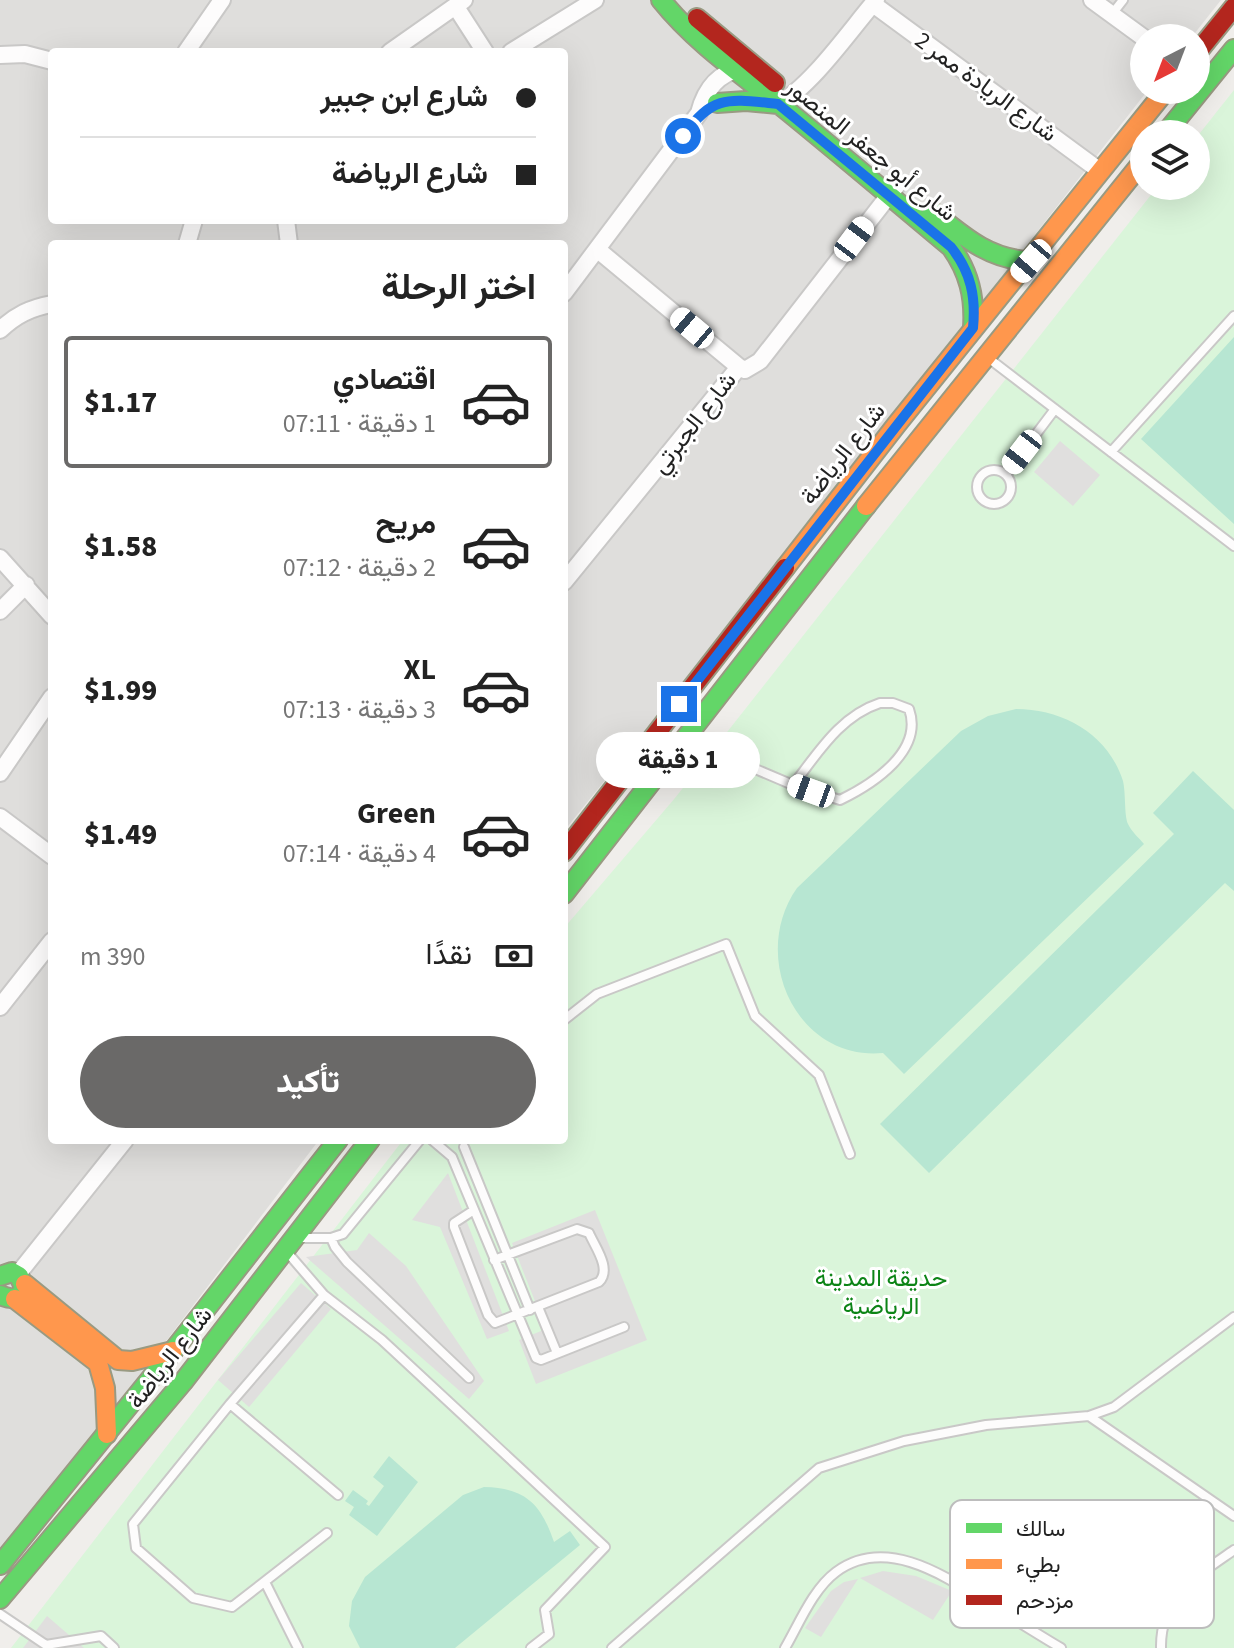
<!DOCTYPE html>
<html lang="ar">
<meta charset="utf-8">
<style>
body{margin:0;font-family:"Source Sans 3",Vazirmatn,sans-serif;background:#f2f2f2;color:#222;direction:rtl;height:100vh;display:flex;flex-direction:column;font-size:30px;white-space:nowrap}
*{box-sizing:border-box;margin:0}
p{font-size:26px;color:#767676}
.icon{flex:none;width:44px;height:44px;fill:none;stroke:currentColor;stroke-width:2;stroke-linecap:round;stroke-linejoin:round}
.map{position:relative;flex:1;overflow:hidden;direction:ltr}
.panel{position:absolute;left:48px;top:240px;width:520px;height:904px;display:flex;flex-direction:column;background:#fff;border-radius:8px;box-shadow:0 8px 32px #0002;direction:rtl}
.panel>*{flex:none}
.guide{position:absolute;left:48px;top:48px;width:520px;height:176px;border-radius:8px;box-shadow:0 8px 32px #0002;direction:rtl;display:grid;align-content:center;height:176px;padding:0 32px;background:#fff}
.needle{width:52px;rotate:222deg}
.fabs{position:absolute;left:1130px;top:24px;display:grid;gap:16px}
.fabs a{display:grid;place-items:center;width:80px;height:80px;border-radius:50%;background:#fff;box-shadow:0 8px 32px #0002;font-size:40px}
.end{position:absolute;width:36px;height:36px;margin:-18px;border:10px solid #1a73e8;background:#fff;box-shadow:0 0 0 4px #fff}
.from{border-radius:50%}
.bubble{position:absolute;height:56px;border-radius:28px;background:#fff;box-shadow:0 8px 32px #0002;font-size:26px;font-weight:800;line-height:56px;text-align:center;direction:rtl}
.car{position:absolute;width:24px;height:48px;margin:-24px -12px;border-radius:10px;box-shadow:0 0 6px 2px #0007;background:linear-gradient(#fff 24%,#345 0 40%,#fff 0 76%,#345 0 86%,#fff 0)}
.guide b{display:flex;align-items:center;gap:28px;height:76px;font-size:30px}
.guide b+b{border-top:2px solid #e0e0e0}
.guide i{width:20px;height:20px;background:#222}
ul{padding:0;list-style:none}
li{display:flex;align-items:center;gap:24px;height:132px;margin:0 16px 12px;padding:0 16px;border:4px solid transparent;border-radius:8px}
li div{flex:1}
li b{display:block;font-size:30px}
li em{font-style:normal;font-weight:800}
li.selected{border-color:#6a6968}
li>.icon{width:72px;height:72px;stroke-width:1.5}
h2{padding:0 32px;font-size:36px;line-height:96px}
.pay{display:flex;align-items:center;gap:20px;height:88px;padding:0 32px;font-size:30px}
.pay p{margin-inline-start:auto}
.button{display:flex;gap:16px;margin-top:auto;padding:16px 32px}
.button a{flex:1;height:92px;border-radius:48px;background:#6a6968;color:#fff;font-size:32px;font-weight:800;line-height:92px;text-align:center}
.map>svg:first-child{display:block}
.residential{fill:#dfdedc;fill-rule:evenodd}
.park{fill:#daf5da}
.pitch{fill:#b7e6d2}
.parking{fill:#e0dfde}
.lines{fill:none;stroke-linecap:round;stroke-linejoin:round}
.lane-casing{stroke:#c9c8c7;stroke-width:12}
.street-casing{stroke:#c9c8c7;stroke-width:20}
.fast-casing{stroke:#999a82;stroke-width:22}
.slow-casing{stroke:#999a82;stroke-width:22}
.jam-casing{stroke:#999a82;stroke-width:22}
.lane{stroke:#fdfcfc;stroke-width:8}
.street{stroke:#fdfcfc;stroke-width:16}
.fast{stroke:#63d668;stroke-width:18}
.slow{stroke:#ff974d;stroke-width:18}
.jam{stroke:#b3261e;stroke-width:18}
.route{stroke:#1a73e8;stroke-width:10}
.labels{text-anchor:middle;dominant-baseline:central;stroke-width:6;stroke-linejoin:round;paint-order:stroke}
.street-label{font-size:24px;fill:#222;stroke:#fff}
.park-label{font-size:24px;fill:#0c8416;stroke:#fff}
.key{fill:#fff;stroke:#bdbdbd;stroke-width:2}
.key-label{font-size:22px;fill:#222}
</style>
<div class="map">
<svg width="1234" height="1648" viewBox="0 0 1234 1648">
<rect width="100%" height="100%" fill="#f0eeeb"/>
<path class="residential" d="M0,0h1221l-30,38h-47v52h4l-429,549 -155,192v-587h-512v896h267l-190,250 -129,178zM52,52h512v168h-512z"/>
<path class="park" d="M1234,90v1558h-1223l392,-508h161v-212l111,-130 483,-612h38v-48z"/>
<path class="pitch" d="M1234,337v187l-93,-85z
M1016,709c47,0 92,25 107,72 3,13 1,34 5,43 3,7 11,14 16,20l-240,230 -21,-21c-87,8 -134,-97 -86,-165l164,-157 27,-15z
M1193,771l41,39v81l-9,-8 -296,290 -49,-49 294,-290 -21,-21z
M389,1456l29,26 -41,54 -28,-21 5,-8 -9,-6 8,-11 15,11 -2,3 3,2 15,-20 -11,-9z
M484,1487c42,1 57,17 70,55l16,-11 10,14 -125,103h-95l-11,-22 3,-25 13,-24 98,-82z"/>
<path class="parking" d="M1060,441l40,34 -27,31 -39,-34z
M448,1173l61,158 -22,8 -47,-112 -28,-7z
M595,1210l52,130 -111,44 -17,-44 27,-11 -34,-86z
M369,1233l37,33 78,115 -15,18 -163,-142 51,-7z
M301,1283l30,26 -82,98 -31,-27z
M883,1571l33,5 36,15 -19,29 -73,-42z
M858,1579l-37,58 -16,-9 26,-37 13,-9z
M47,1616l37,32h-61z"/>
<g class="lines">
<g class="lane-casing">
<path id="lane" d="M1112,14l11,-14
M987,357l247,189
M1111,452l123,-136
M977 487a17 17 0 1 1 34 0a17 17 0 1 1-34 0Z
M1006,474l49,-65
M880,703h13l16,6c15,42 -36,75 -69,91l-47,-15c25,-32 47,-69 87,-82z
M687,740l106,45
M564,1020l33,-26 129,-50 29,72 64,59 31,79
M432,1140l20,17 84,201 5,2 83,-33
M464,1147l66,163
M474,1210l-20,13v4l34,88 7,8 104,-41c13,-13 -4,-35 -10,-49l-12,-4 -83,31
M301,1238h30l12,-4 77,-94
M331,1238l4,9 12,15 122,116
M287,1252l37,43 -94,109 -97,120 3,24 57,50 39,9 95,-74
M324,1295l58,45 223,207 -60,63 4,24 -18,14
M538,1307l19,46
M230,1404l108,91
M1089,1416l25,-9 120,-90
M265,1582l33,66
M0,1614l46,31 55,-9 13,12
M612,1648l207,-180 85,-27 82,-16 103,-9 145,100
M785,1648c14,-24 28,-59 51,-76 50,-37 109,4 152,31 24,15 48,30 73,45
M1161,1648c-1,-51 36,-72 73,-98"/>
</g>
<g class="street-casing">
<path id="street" d="M1092,0l52,38
M873,4l227,167
M456,7l29,45
M186,52l36,-52
M390,52l74,-52
M511,52l84,-52
M0,55l25,-1 27,7
M778,104c33,-17 73,-75 98,-104
M286,220l3,24
M187,244l7,-24
M598,250l141,117
M564,293l135,-180c6,-23 19,-40 42,-44
M0,330c16,-15 30,-22 52,-26
M739,367l6,3 15,-9 137,-176
M0,558l52,58
M564,582l175,-215
M0,611l26,-26
M0,773l52,-76
M0,817l52,39
M0,1007l52,-66
M18,1274l107,-134"/>
</g>
<g class="fast-casing">
<path id="fast" d="M661,0c36,45 85,77 129,113 54,44 107,89 161,134 18,25 24,50 22,81
M717,103l29,-2 32,3
M1165,134l69,-85
M932,211c31,25 57,49 99,50
M564,894l302,-388
M0,1276l12,-4 7,4 5,11c-4,13 -13,13 -24,8
M0,1565l173,-214 165,-211
M0,1599l183,-217 187,-242"/>
</g>
<g class="slow-casing">
<path id="slow" d="M866,506l278,-346
M785,568l112,-144 269,-334
M25,1284l93,76 14,1 41,-10
M15,1299l83,64 7,25 2,46"/>
</g>
<g class="jam-casing">
<path id="jam" d="M697,18l78,65
M1196,54l38,-47
M564,852l221,-284"/>
</g>
<use href="#lane" class="lane"/>
<use href="#street" class="street"/>
<use href="#fast" class="fast"/>
<use href="#slow" class="slow"/>
<use href="#jam" class="jam"/>
</g>
<g class="lines">
<path class="route" d="M679,704l294,-376c3,-31 -2,-56 -22,-81l-173,-143c-49,-5 -65,-10 -95,32"/>
</g>
<g class="labels">
<g class="street-label">
<text transform="translate(986 87) rotate(36)">شارع الريادة ممر 2</text>
<text transform="translate(871 150) rotate(39)">شارع أبو جعفر المنصور</text>
<text transform="translate(694 423) rotate(-52)">شارع الجبرتي</text>
<text transform="translate(843 454) rotate(-52)">شارع الرياضة</text>
<text transform="translate(170 1358) rotate(-52)">شارع الرياضة</text>
</g>
<g class="park-label">
<text x="881" y="1278">حديقة المدينة<tspan x="881" dy="28">الرياضية</tspan></text>
</g>
</g>
<rect x="950" y="1500" width="264" height="128" rx="12" class="key"/>
<rect x="966" y="1523" width="36" height="10" fill="#63d668"/>
<rect x="966" y="1559" width="36" height="10" fill="#ff974d"/>
<rect x="966" y="1595" width="36" height="10" fill="#b3261e"/>
<g class="key-label">
<text x="1016" y="1536">سالك</text>
<text x="1016" y="1572">بطيء</text>
<text x="1016" y="1608">مزدحم</text>
</g>
</svg>
<div class="fabs">
<a><svg class="needle" viewBox="-14 -14 28 28"><path d="M0-13l5 13h-10z" fill="#e53935"/><path d="M0 13l5-13h-10z" fill="#767676"/></svg></a>
<a><svg class="icon" aria-label="layers" viewBox="0 0 24 24"><path d="M12 4l9 5-9 5-9-5zM3 14l9 5 9-5"/></svg></a>
</div>
<i class="end from" style="left:683px;top:136px"></i>
<i class="end" style="left:679px;top:704px"></i>
<div class="bubble" style="left:596px;top:732px;width:164px">1 دقيقة</div>
<i class="car" style="left:854px;top:239px;rotate:37deg"></i>
<i class="car" style="left:1031px;top:261px;rotate:221deg"></i>
<i class="car" style="left:692px;top:328px;rotate:310deg"></i>
<i class="car" style="left:1022px;top:452px;rotate:218deg"></i>
<i class="car" style="left:811px;top:791px;rotate:290deg"></i>
<div class="guide">
<b><i class="from"></i>شارع ابن جبير</b>
<b><i></i>شارع الرياضة</b>
</div>
<section class="panel">
<h2>اختر الرحلة</h2>
<ul>
<li class="selected"><svg class="icon" aria-label="car" viewBox="0 0 24 24"><path d="M5 17H2v-5l4-1 3-4h7l3 4 3 1v5h-3M9 17h6M6 11h13"/><circle cx="7" cy="17" r="2"/><circle cx="17" cy="17" r="2"/></svg><div><b>اقتصادي</b><p>1 دقيقة · 07:11</p></div><em>$1.17</em></li>
<li><svg class="icon" aria-label="car" viewBox="0 0 24 24"><path d="M5 17H2v-5l4-1 3-4h7l3 4 3 1v5h-3M9 17h6M6 11h13"/><circle cx="7" cy="17" r="2"/><circle cx="17" cy="17" r="2"/></svg><div><b>مريح</b><p>2 دقيقة · 07:12</p></div><em>$1.58</em></li>
<li><svg class="icon" aria-label="car" viewBox="0 0 24 24"><path d="M5 17H2v-5l4-1 3-4h7l3 4 3 1v5h-3M9 17h6M6 11h13"/><circle cx="7" cy="17" r="2"/><circle cx="17" cy="17" r="2"/></svg><div><b>XL</b><p>3 دقيقة · 07:13</p></div><em>$1.99</em></li>
<li><svg class="icon" aria-label="car" viewBox="0 0 24 24"><path d="M5 17H2v-5l4-1 3-4h7l3 4 3 1v5h-3M9 17h6M6 11h13"/><circle cx="7" cy="17" r="2"/><circle cx="17" cy="17" r="2"/></svg><div><b>Green</b><p>4 دقيقة · 07:14</p></div><em>$1.49</em></li>
</ul>
<div class="pay"><svg class="icon" aria-label="cash" viewBox="0 0 24 24"><path d="M3 7h18v10H3z"/><circle cx="12" cy="12" r="2"/></svg>نقدًا<p>390 m</p></div>
<div class="button"><a>تأكيد</a></div>
</section>
</div>
